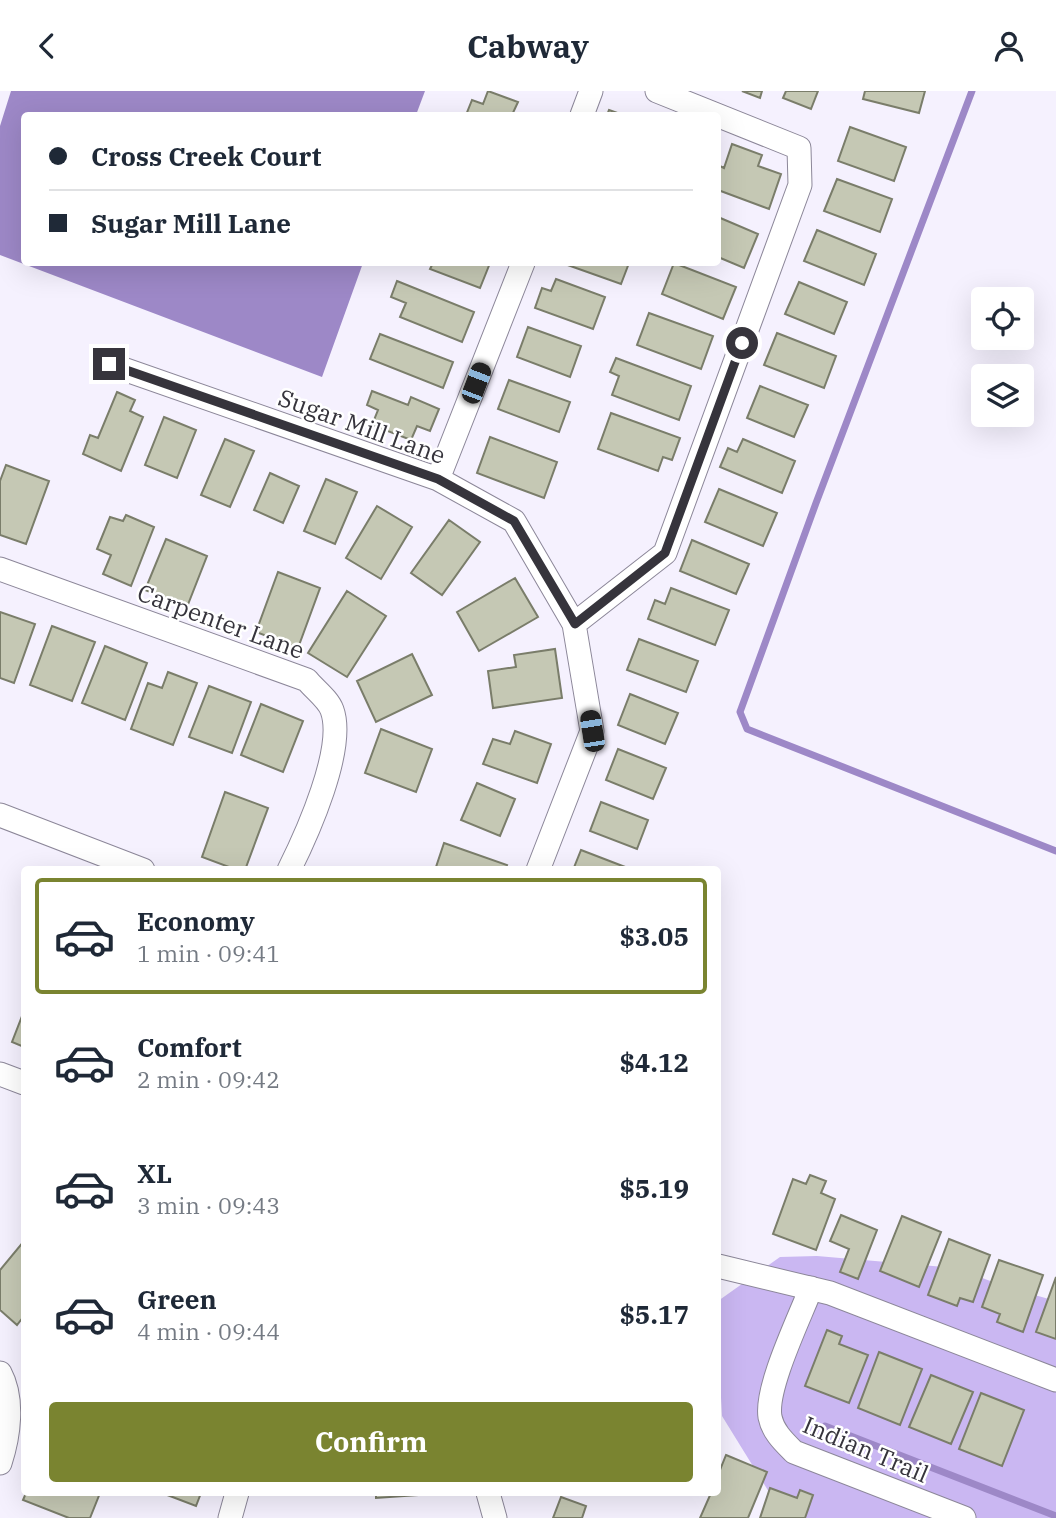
<!DOCTYPE html>
<meta charset="utf-8">
<style>
body{margin:0;font-family:"IBM Plex Serif",serif;background:#f6f6f7;color:#1f2937;height:100vh;display:flex;flex-direction:column;font-size:26px;white-space:nowrap}
*{box-sizing:border-box;margin:0}
p{font-size:23px;color:#747a83}
.icon{flex:none;width:38px;height:38px;fill:none;stroke:currentColor;stroke-width:2;stroke-linecap:round;stroke-linejoin:round}
.map{position:relative;flex:1;overflow:hidden}
.side{position:absolute;left:21px;top:775px;width:700px;height:630px;display:flex;flex-direction:column;background:#fff;border-radius:7px;box-shadow:0 7px 28px #0002}
.side>*{flex:none}
.banner{position:absolute;left:21px;top:21px;width:700px;height:154px;border-radius:7px;box-shadow:0 7px 28px #0002;display:grid;align-content:center;height:154px;padding:0 28px;background:#fff}
.fabs{position:absolute;left:971px;top:196px;display:grid;gap:14px}
.fabs a{display:grid;place-items:center;width:63px;height:63px;border-radius:7px;background:#fff;box-shadow:0 7px 28px #0002;font-size:35px}
.end{position:absolute;width:32px;height:32px;margin:-16px;border:9px solid #36343c;background:#fff;box-shadow:0 0 0 4px #fff}
.from{border-radius:50%}
.car{position:absolute;width:21px;height:42px;margin:-21px -10px;border-radius:9px;box-shadow:0 0 5px 2px #0007;background:linear-gradient(#222 24%,#8ab4d8 0 40%,#222 0 76%,#8ab4d8 0 86%,#222 0)}
.banner b{display:flex;align-items:center;gap:24px;height:66px;font-size:26px}
.banner b+b{border-top:2px solid #e0e1e3}
.banner i{width:18px;height:18px;background:#1f2937}
ul{padding:12px 0 0;list-style:none}
li{display:flex;align-items:center;gap:21px;height:116px;margin:0 14px 10px;padding:0 14px;border:4px solid transparent;border-radius:7px}
li div{flex:1}
li b{display:block;font-size:26px}
li em{font-style:normal;font-weight:700}
li.active{border-color:#7a8430}
li>.icon{width:63px;height:63px;stroke-width:1.5}
.button{display:flex;gap:14px;margin-top:auto;padding:14px 28px}
.button a{flex:1;height:80px;border-radius:7px;background:#7a8430;color:#fff;font-size:28px;font-weight:700;line-height:80px;text-align:center}
header{display:flex;justify-content:space-between;align-items:center;height:91px;padding:0 28px;background:#fff;font-size:32px;font-weight:700}
.map>svg:first-child{display:block}
.green{fill:#cab7f2}
.water{fill:#9d88c7}
.lines{fill:none;stroke-linecap:round;stroke-linejoin:round}
.stream{stroke:#9d88c7;stroke-width:7}
.building{fill:#c5c8b4;stroke:#7a7d6a;stroke-width:2}
.minor-casing{stroke:#8c8799;stroke-width:25}
.minor{stroke:#fff;stroke-width:23}
.route{stroke:#36343c;stroke-width:9}
.labels{text-anchor:middle;dominant-baseline:central;stroke-width:5;stroke-linejoin:round;paint-order:stroke}
.street-label{font-size:24px;fill:#36343c;stroke:#fff}
</style>
<header><svg class="icon" aria-label="back" viewBox="0 0 24 24"><path d="M15 5l-7 7 7 7"/></svg>Cabway<svg class="icon" aria-label="person" viewBox="0 0 24 24"><circle cx="12" cy="8" r="4"/><path d="M4 21q1-7 8-7t8 7"/></svg></header>
<div class="map">
<svg width="1056" height="1427" viewBox="0 0 1056 1427">
<rect width="100%" height="100%" fill="#f5f1fe"/>
<path class="green" d="M817,1165l139,12 50,19 50,14v217h-271l-63,-102 -4,-73v-42l62,-44z"/>
<path class="water" d="M11,0h414l-9,24h-392v148h339l-41,114 -322,-122v-129z"/>
<g class="lines">
<path class="stream" d="M972,0l-156,412 -76,209 7,17 309,122
M825,1335l231,90"/>
</g>
<path class="building" d="M488,0l30,11 -6,13h-46l6,-15 11,4z
M742,0h20l-2,7z
M786,0h32l-7,18 -28,-11z
M865,0h60l-6,22 -56,-14z
M609,19l14,5h-16z
M850,36l56,20 -12,34 -56,-20z
M732,53l30,11 -4,11 23,8 -12,35 -51,-19v-25l6,3z
M837,88l55,20 -12,33 -56,-21z
M718,126l40,17 -14,34 -26,-11z
M817,139l59,24 -12,31 -60,-24z
M433,172h57l-10,25 -50,-19z
M562,172h67l-8,21z
M674,172l62,24 -13,32 -61,-25z
M556,188l49,18 -12,32 -58,-21 7,-20 9,3z
M397,190l77,31 -12,30 -62,-25 6,-14 -15,-6z
M799,191l48,20 -13,32 -49,-20z
M649,222l64,23 -12,33 -64,-24z
M528,236l53,19 -11,31 -53,-20z
M777,242l59,23 -12,32 -60,-23z
M380,243l73,28 -10,26 -73,-29z
M616,267l75,28 -12,34 -67,-25 7,-19 -9,-4z
M509,289l61,22 -11,30 -61,-23z
M760,295l48,19 -14,32 -47,-19z
M372,300l36,14 3,-8 28,12 -9,22 -13,-5 -6,14 -39,-15 6,-15 -11,-5z
M117,301l18,8 -5,11 13,6 -22,54 -38,-17 7,-19 8,3z
M611,322l69,25 -8,22 -9,-3 -5,14 -60,-22z
M164,326l32,13 -19,48 -32,-13z
M490,346l67,25 -13,36 -67,-25z
M225,348l29,12 -24,56 -29,-12z
M743,348l52,22 -13,32 -62,-26 8,-19 9,4z
M6,374l43,16 -23,63 -26,-9v-54z
M270,382l29,13 -16,37 -29,-13z
M326,388l31,13 -22,52 -31,-13z
M719,398l58,24 -14,33 -58,-24z
M377,415l35,21 -31,52 -35,-21z
M126,424l28,12 -23,59 -28,-12 8,-19 -14,-6 13,-32 13,4z
M449,429l31,22 -38,53 -31,-22z
M166,448l41,17 -20,51 -42,-17z
M692,449l57,24 -13,30 -56,-23z
M278,481l42,16 -22,60 -42,-16z
M515,487l23,39 -59,34 -22,-39z
M671,497l58,22 -14,35 -67,-26 7,-19 10,4z
M347,500l39,25 -39,61 -39,-24z
M0,521l35,12 -21,59 -14,-5z
M52,535l43,16 -23,59 -42,-16z
M639,548l59,22 -12,31 -59,-22z
M105,555l42,17 -22,57 -43,-17z
M555,558l7,49 -69,10 -5,-37 28,-4 -2,-12z
M412,563l20,41 -56,27 -19,-41z
M168,581l29,11 -24,62 -42,-16 17,-46 14,5z
M209,595l42,16 -19,51 -43,-16z
M630,603l48,19 -13,31 -47,-19z
M261,613l42,17 -20,51 -42,-17z
M381,638l51,20 -16,43 -51,-19z
M515,640l36,13 -14,39 -54,-19 10,-25 17,5z
M618,658l48,19 -13,31 -47,-19z
M477,692l38,16 -15,37 -39,-16z
M225,701l43,16 -23,62h-8l-35,-13z
M601,711l47,18 -11,29 -47,-18z
M444,752l63,22 -2,5h-70z
M581,759l52,20h-60z
M24,920v36l-12,-5z
M810,1084l16,6 -5,12 14,6 -19,51 -43,-16 20,-55 13,5z
M841,1124l36,15 -19,49 -18,-7 9,-23 -19,-8z
M902,1125l39,16 -22,55 -39,-16z
M949,1148l41,16 -17,47 -13,-4 -3,8 -29,-11z
M24,1150v75l-7,9 -17,-15v-40z
M999,1169l44,15 -20,57 -26,-10 3,-8 -18,-7z
M1056,1186v62l-20,-7z
M827,1239l15,6 -3,8 29,11 -19,48 -44,-17z
M879,1261l43,17 -22,56 -42,-17z
M931,1284l42,17 -22,52 -42,-17z
M981,1302l43,17 -22,56 -43,-17z
M726,1364l41,17 -19,46h-48l11,-25h7v-18z
M770,1397l27,10 3,-8 13,5 -8,23h-45z
M26,1402h74l-10,25h-21l-46,-18z
M162,1402h39l-5,13z
M376,1402h72l-72,5z
M561,1406l25,9 -4,12h-29z"/>
<g class="lines">
<g class="minor-casing">
<path id="minor" d="M582,24l9,-24
M109,273l329,115 76,42 60,103 18,107 -54,139
M438,388l85,-216
M0,478l307,111c7,9 21,19 25,30 14,38 -25,124 -43,160
M574,533l91,-71 135,-368 -1,-37 -142,-57
M0,724l143,55
M0,983l24,9
M718,1175l112,27 226,87
M811,1197c-11,29 -46,100 -41,129 3,15 14,25 24,35l170,66
M0,1282c14,26 9,63 0,90
M488,1402l7,25
M230,1427l7,-25"/>
</g>
<use href="#minor" class="minor"/>
</g>
<g class="lines">
<path class="route" d="M109,273l329,115 76,42 61,103 90,-71 77,-210"/>
</g>
<g class="labels">
<g class="street-label">
<text transform="translate(362 335) rotate(20)">Sugar Mill Lane</text>
<text transform="translate(221 530) rotate(20)">Carpenter Lane</text>
<text transform="translate(866 1358) rotate(23)">Indian Trail</text>
</g>
</g>
</svg>
<div class="fabs">
<a><svg class="icon" aria-label="locate" viewBox="0 0 24 24"><circle cx="12" cy="12" r="6"/><path d="M12 2v4M12 18v4M2 12h4M18 12h4"/></svg></a>
<a><svg class="icon" aria-label="layers" viewBox="0 0 24 24"><path d="M12 4l9 5-9 5-9-5zM3 14l9 5 9-5"/></svg></a>
</div>
<i class="end from" style="left:742px;top:252px"></i>
<i class="end" style="left:109px;top:273px"></i>
<i class="car" style="left:476px;top:292px;rotate:21deg"></i>
<i class="car" style="left:592px;top:640px;rotate:351deg"></i>
<div class="banner">
<b><i class="from"></i>Cross Creek Court</b>
<b><i></i>Sugar Mill Lane</b>
</div>
<section class="side">
<ul>
<li class="active"><svg class="icon" aria-label="car" viewBox="0 0 24 24"><path d="M5 17H2v-5l4-1 3-4h7l3 4 3 1v5h-3M9 17h6M6 11h13"/><circle cx="7" cy="17" r="2"/><circle cx="17" cy="17" r="2"/></svg><div><b>Economy</b><p>1 min · 09:41</p></div><em>$3.05</em></li>
<li><svg class="icon" aria-label="car" viewBox="0 0 24 24"><path d="M5 17H2v-5l4-1 3-4h7l3 4 3 1v5h-3M9 17h6M6 11h13"/><circle cx="7" cy="17" r="2"/><circle cx="17" cy="17" r="2"/></svg><div><b>Comfort</b><p>2 min · 09:42</p></div><em>$4.12</em></li>
<li><svg class="icon" aria-label="car" viewBox="0 0 24 24"><path d="M5 17H2v-5l4-1 3-4h7l3 4 3 1v5h-3M9 17h6M6 11h13"/><circle cx="7" cy="17" r="2"/><circle cx="17" cy="17" r="2"/></svg><div><b>XL</b><p>3 min · 09:43</p></div><em>$5.19</em></li>
<li><svg class="icon" aria-label="car" viewBox="0 0 24 24"><path d="M5 17H2v-5l4-1 3-4h7l3 4 3 1v5h-3M9 17h6M6 11h13"/><circle cx="7" cy="17" r="2"/><circle cx="17" cy="17" r="2"/></svg><div><b>Green</b><p>4 min · 09:44</p></div><em>$5.17</em></li>
</ul>
<div class="button"><a>Confirm</a></div>
</section>
</div>
